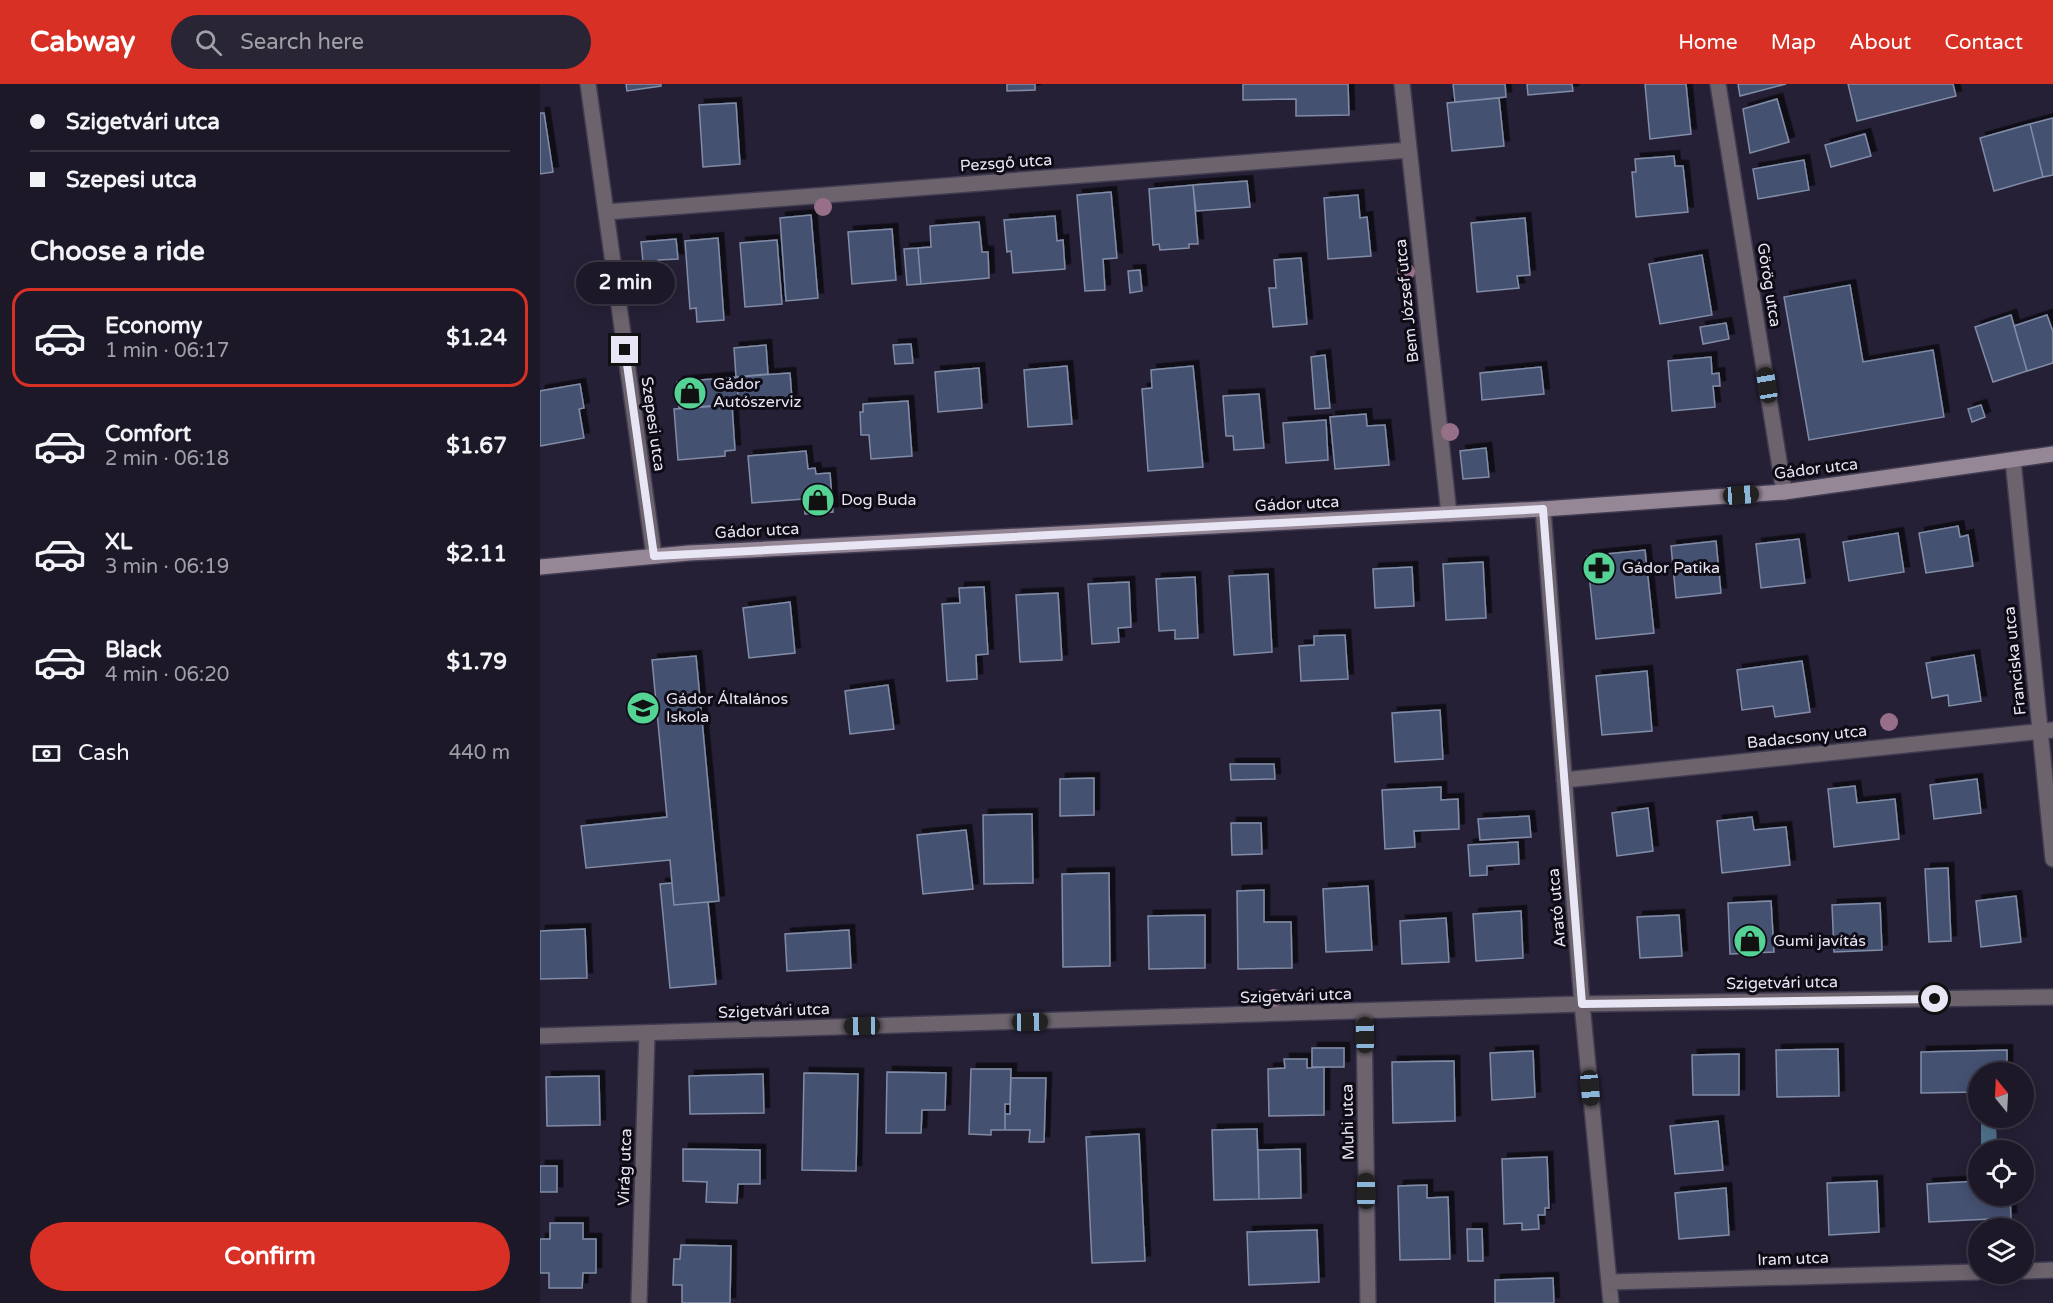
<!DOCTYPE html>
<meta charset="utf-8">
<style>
body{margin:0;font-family:"Varela Round",sans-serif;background:#292534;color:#f1f3f6;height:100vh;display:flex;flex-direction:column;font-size:22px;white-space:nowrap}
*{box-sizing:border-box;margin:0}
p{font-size:20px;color:#a0a0a8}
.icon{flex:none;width:33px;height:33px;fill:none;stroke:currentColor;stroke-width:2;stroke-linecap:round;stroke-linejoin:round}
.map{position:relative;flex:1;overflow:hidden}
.sheet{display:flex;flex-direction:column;background:#1c1828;width:540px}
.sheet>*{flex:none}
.top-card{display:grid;align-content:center;height:132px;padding:0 30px;background:#1c1828}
.needle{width:39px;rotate:342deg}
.fabs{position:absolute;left:1428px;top:978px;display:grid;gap:12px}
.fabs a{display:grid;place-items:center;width:66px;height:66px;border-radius:50%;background:#1c1828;box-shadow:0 3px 15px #0003,0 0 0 2px #3a3745;font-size:30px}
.end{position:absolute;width:27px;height:27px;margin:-14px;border:8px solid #e8e5f5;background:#111;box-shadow:0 0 0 3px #111}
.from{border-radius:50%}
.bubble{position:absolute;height:42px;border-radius:21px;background:#1c1828;box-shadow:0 3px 15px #0003,0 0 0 2px #3a3745;font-size:20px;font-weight:700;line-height:42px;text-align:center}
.car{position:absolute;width:18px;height:36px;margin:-18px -9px;border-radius:8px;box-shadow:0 0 4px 2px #0007;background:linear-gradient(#222 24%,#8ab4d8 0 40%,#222 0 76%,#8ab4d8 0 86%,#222 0)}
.top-card b{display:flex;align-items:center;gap:21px;height:57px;font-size:22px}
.top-card b+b{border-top:2px solid #3a3745}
.top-card i{width:15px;height:15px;background:#f1f3f6}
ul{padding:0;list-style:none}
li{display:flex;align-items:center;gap:18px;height:99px;margin:0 12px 9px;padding:0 18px;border:3px solid transparent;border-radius:18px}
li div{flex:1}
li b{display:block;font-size:22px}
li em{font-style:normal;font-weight:700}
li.current{border-color:#d93025}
li>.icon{width:54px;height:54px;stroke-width:1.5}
h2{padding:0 30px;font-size:27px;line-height:72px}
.pay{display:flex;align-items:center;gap:15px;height:66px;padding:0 30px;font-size:22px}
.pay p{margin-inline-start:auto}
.cta{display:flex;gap:12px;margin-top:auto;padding:12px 30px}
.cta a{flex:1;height:69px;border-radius:36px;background:#d93025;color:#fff;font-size:24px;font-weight:700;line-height:69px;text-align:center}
header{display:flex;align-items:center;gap:36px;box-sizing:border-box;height:84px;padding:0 30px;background:#d93025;color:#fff}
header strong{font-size:28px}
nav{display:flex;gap:33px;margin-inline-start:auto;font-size:21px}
.search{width:420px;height:54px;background:#292534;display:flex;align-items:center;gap:15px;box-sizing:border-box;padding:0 21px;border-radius:33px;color:#a0a0a8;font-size:22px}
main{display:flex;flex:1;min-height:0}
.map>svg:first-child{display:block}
.water{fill:#4f718b}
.building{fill:#455171;stroke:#818ca7;stroke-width:1.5;filter:url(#shadow)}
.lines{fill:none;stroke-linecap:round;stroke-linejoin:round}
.street-casing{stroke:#413c51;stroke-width:18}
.secondary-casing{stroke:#413c51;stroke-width:18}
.street{stroke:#6c636d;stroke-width:15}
.secondary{stroke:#968797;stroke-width:15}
.tree{fill:#976f89}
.route{stroke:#e8e5f5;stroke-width:8}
.labels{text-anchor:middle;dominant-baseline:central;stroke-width:6;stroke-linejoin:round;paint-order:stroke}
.street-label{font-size:16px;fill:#e8e5f5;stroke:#0e0b15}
.poi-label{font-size:16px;fill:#e8e5f5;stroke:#0e0b15;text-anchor:start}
</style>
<header>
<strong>Cabway</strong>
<div class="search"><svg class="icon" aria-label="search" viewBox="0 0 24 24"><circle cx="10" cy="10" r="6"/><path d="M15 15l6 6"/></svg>Search here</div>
<nav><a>Home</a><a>Map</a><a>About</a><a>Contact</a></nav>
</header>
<main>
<section class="sheet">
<div class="top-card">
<b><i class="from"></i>Szigetvári utca</b>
<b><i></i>Szepesi utca</b>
</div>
<h2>Choose a ride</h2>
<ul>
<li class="current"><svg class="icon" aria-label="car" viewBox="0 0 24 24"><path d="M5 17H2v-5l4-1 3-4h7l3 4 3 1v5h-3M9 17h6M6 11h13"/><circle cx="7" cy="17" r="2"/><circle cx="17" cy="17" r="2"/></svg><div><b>Economy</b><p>1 min · 06:17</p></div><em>$1.24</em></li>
<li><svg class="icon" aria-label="car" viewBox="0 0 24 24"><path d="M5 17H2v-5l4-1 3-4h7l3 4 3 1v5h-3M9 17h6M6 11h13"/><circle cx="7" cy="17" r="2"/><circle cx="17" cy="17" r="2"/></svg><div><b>Comfort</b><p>2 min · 06:18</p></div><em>$1.67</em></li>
<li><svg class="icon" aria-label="car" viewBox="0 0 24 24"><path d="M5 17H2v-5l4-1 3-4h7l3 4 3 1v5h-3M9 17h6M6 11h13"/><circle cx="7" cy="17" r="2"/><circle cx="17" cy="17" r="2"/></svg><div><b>XL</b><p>3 min · 06:19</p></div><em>$2.11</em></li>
<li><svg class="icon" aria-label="car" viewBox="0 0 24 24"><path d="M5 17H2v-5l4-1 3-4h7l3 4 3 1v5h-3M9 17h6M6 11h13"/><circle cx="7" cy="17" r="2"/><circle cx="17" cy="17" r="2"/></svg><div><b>Black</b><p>4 min · 06:20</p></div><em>$1.79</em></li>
</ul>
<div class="pay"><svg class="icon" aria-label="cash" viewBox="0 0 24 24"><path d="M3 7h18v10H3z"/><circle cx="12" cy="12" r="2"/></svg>Cash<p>440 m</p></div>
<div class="cta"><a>Confirm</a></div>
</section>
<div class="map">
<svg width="1513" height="1219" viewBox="0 0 1513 1219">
<defs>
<filter id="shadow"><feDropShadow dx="5.5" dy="-5.5" stdDeviation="0" flood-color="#0009"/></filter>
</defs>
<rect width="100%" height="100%" fill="#262036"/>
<path class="water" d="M1456,1036l1,30h-16v-29z"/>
<path class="building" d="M86,0h35v2l-34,5z
M467,0h28v6l-28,1z
M703,0h105l1,31 -53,1v-17l-53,1z
M913,0h52l1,13 -51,5z
M987,0h45l1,7 -45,4z
M1105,0h41l5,50 -41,5z
M1198,0h48l-46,12z
M1308,0h105l3,12 -99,25z
M959,14l5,48 -52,5 -5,-48z
M1237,15l12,43 -39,11 -7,-44z
M196,19l4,61 -37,3 -4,-62z
M0,29h4l9,59 -13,2z
M1513,34v57l-10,2 -13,-53z
M1490,40l13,53 -49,14 -14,-53z
M1325,50l6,22 -40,11 -6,-22z
M1134,72l1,10h8l5,46 -52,5 -4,-45h4l-1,-13z
M1264,76l5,30 -51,9 -5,-30z
M707,97l3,26 -54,4 -3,-26z
M653,101l5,59h-9v4l-29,2 -1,-6 -6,1 -4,-56z
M571,108l6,66 -14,1 2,31 -20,1 -8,-96z
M818,111l2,23 7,-1 4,39 -43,3 -4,-61z
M271,131l7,83 -32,3 -6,-83z
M515,132l2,25 6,-1 2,29 -52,4 -2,-22 -4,1 -3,-32z
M985,134l5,57 -13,1 2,12 -42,4 -6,-69z
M439,138l3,30h6l1,26 -68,6 -3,-36 13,-1 -1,-21z
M352,145l4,51 -44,4 -4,-52z
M178,154l6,82 -27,2 -1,-14 -6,1 -5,-68z
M136,155l2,20 -20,1 1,11 -15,1 -3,-30z
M237,156l5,64 -37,3 -5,-64z
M378,164l3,36 -14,1 -3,-36z
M1162,171l10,60 -52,9 -11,-60z
M761,174l6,66 -34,3 -4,-39h7l-2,-28z
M600,186l2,21 -12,2 -2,-22z
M1310,201l13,77 70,-12 11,67 -135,23 -25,-143z
M1471,231l16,56 -34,11 -18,-55z
M1507,231l6,17v31l-26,8 -13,-45z
M1186,239l3,16 -26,5 -3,-17z
M371,260l2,19 -18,1 -2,-19z
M226,261l2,29 -32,3 -2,-29z
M785,271l5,53 -15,1 -4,-52z
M1171,273l1,17 7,-1 1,13h-7l2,21 -43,4 -4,-50z
M527,282l5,58 -44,3 -4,-57z
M653,282l10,101 -55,4 -6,-82 10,-1 -1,-18z
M1001,283l3,27 -62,6 -2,-27z
M439,284l3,40 -44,4 -3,-40z
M250,289l2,27 -53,4 -3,-27z
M196,293l3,27 -60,4 -2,-26z
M40,300l4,24 -5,1 5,29 -44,8v-55z
M719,310l5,54 -30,2 -1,-14h-7l-3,-40z
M368,317l4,55 -41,3 -2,-24h-8l-1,-23h3v-8z
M192,321l3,45 -10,1v5l-47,4 -4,-51z
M1441,321l4,12 -13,5 -4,-13z
M826,330l1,12 18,-1 4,40 -54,4 -5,-52z
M786,336l2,40 -42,3 -3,-40z
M946,364l3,29 -26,2 -3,-28z
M266,367l2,18 7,-1 1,6 14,-1 3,39 -28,2 -1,-15 -52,4 -4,-47z
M1418,442l2,11 8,-2 5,31 -47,7 -7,-40z
M1358,449l6,39 -55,9 -6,-39z
M1259,455l6,44 -44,5 -5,-44z
M1176,457l5,52 -45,5 -5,-52z
M1105,466l9,83 -58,6 -9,-83z
M943,478l3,56 -40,2 -3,-56z
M872,483l2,39 -39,2 -2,-39z
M728,490l4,78 -38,3 -5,-79z
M655,493l3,61 -23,1v-9l-16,1 -3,-52z
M589,498l2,45 -13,1 1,14 -27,2 -4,-60z
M444,503l4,67 -12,1 1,24 -30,2 -5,-77 18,-1 -1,-15z
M518,509l4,67 -42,2 -4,-67z
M250,518l5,51 -46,5 -6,-50z
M805,551l3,44 -47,2 -2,-35 15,-1v-9z
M1434,571l7,46 -32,5 -1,-11 -16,3 -6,-35z
M156,572l23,245 -45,4 -4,-45 -84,8 -5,-42 86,-9 -15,-157z
M1262,577l8,51 -35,5 -2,-11 -31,4 -5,-40z
M1107,587l5,60 -50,4 -6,-59z
M348,601l6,44 -44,5 -5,-43z
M900,626l3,49 -48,3 -3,-49z
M690,680h44l1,15 -44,1z
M554,694v37l-34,1v-37z
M1437,695l4,34 -47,6 -4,-34z
M1315,702l2,17 38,-4 4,40 -65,8 -6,-58z
M901,703v13l17,-1 1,30 -45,2 1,16 -30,2 -3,-59z
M1108,724l5,43 -36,5 -5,-43z
M492,730l1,69 -49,1 -1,-69z
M989,732l2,21 -51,3 -2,-21z
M1212,733l2,13 32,-3 4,38 -68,8 -5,-52z
M691,739h30l1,31 -30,1z
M426,746l7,59 -50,5 -6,-59z
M978,758l1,22 -32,2v9l-17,1 -2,-31z
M1408,784l3,73 -22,1 -4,-73z
M569,789l1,93 -47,1 -1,-93z
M132,799l2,22 34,-3 8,82 -46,4 -10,-104z
M828,802l4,64 -46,2 -3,-63z
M724,806v32h27l1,46 -54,1 -1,-78z
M1476,812l5,46 -40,5 -5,-46z
M1231,817l3,51 -44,2 -2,-51z
M1340,819l2,47 -48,2 -2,-47z
M981,827l2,47 -47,3 -3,-47z
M665,831v53l-56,1 -1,-53z
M1139,831l3,41 -42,2 -3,-41z
M906,834l3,44 -47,2 -2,-43z
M45,845l2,49 -47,1v-48z
M309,846l2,38 -64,3 -2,-37z
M772,964h32v19h-32z
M1298,965l1,47 -62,1 -1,-47z
M1467,966v22h-29v20l-57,1v-41z
M993,967l2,46 -43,3 -2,-47z
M1199,970v41h-46l-1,-40z
M744,975h23v9l17,-1v48l-55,1 -1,-47 17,-1z
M914,977l1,60 -62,2 -1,-61z
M431,985h40l-1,35h-5v26h-14v5l-22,-1z
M347,988l59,1 -1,37h-23l-1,23h-35z
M264,989l54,1 -2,97 -54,-1z
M223,990l1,39 -74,1 -1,-38z
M59,992l1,49 -53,1 -1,-49z
M471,994h35l-2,64h-15l1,-12h-25v-16h5z
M1178,1037l5,49 -48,4 -5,-48z
M717,1045l2,70 -45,1 -2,-70z
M599,1050l6,127 -53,2 -6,-126z
M143,1065l77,1v34h-22l-1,19 -31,-1 1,-20 -24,-1z
M760,1065l1,49 -42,1 -1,-49z
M1007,1073l2,51h-4v7h-7l1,14 -17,1v-7l-18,1 -2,-65z
M0,1082h17v26h-17z
M1337,1097l2,51 -50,3 -2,-52z
M1438,1097v15h32l1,22 -82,4 -2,-38z
M887,1101v13l21,-1 2,62 -50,1 -2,-74z
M1186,1104l3,47 -50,4 -4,-46z
M10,1139h33v16h13v34h-13l-1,15h-33v-15h-9v-34h10z
M927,1145h15l1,32h-15z
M777,1146l2,52 -70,3 -2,-53z
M141,1161l50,1 -1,57h-48v-18h-9l1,-26h6z
M1013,1194l1,25h-59v-23z"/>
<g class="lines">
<g class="street-casing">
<path id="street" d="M48,0l66,472
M862,0l47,430
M1178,0l66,408
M66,128l803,-62
M1473,376l40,399
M1003,425l39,495 29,299
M1024,696l489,-50
M824,928l4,291
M0,952l1042,-32 471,-7
M1484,1187l29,-1
M1069,1198l369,-10
M99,1219l8,-270"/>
</g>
<g class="secondary-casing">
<path id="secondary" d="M0,483l149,-14 854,-44 241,-17 269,-38"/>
</g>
<use href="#street" class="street"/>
<use href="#secondary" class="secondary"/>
</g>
<g class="tree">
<circle cx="283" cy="123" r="9"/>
<circle cx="866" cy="188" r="9"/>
<circle cx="910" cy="348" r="9"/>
<circle cx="1349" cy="638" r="9"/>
<circle cx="734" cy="914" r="9"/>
</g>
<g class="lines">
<path class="route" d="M85,266l29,206 889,-47 39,495 353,-5"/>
</g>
<defs>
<g id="shop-disc" transform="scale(1.725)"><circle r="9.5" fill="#54d395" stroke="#0e0b15"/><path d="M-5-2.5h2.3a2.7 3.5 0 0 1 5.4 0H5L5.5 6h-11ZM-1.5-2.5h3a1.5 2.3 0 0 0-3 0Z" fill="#111"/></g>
<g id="pharmacy-disc" transform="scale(1.725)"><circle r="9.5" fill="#54d395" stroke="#0e0b15"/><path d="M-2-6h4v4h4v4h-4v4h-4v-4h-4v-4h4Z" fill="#111"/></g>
<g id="school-disc" transform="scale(1.725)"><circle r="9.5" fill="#54d395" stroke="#0e0b15"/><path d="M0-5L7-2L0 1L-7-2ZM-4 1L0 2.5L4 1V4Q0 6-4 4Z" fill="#111"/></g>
</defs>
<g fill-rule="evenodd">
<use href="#shop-disc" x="150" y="309"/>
<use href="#shop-disc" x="278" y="416"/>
<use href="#pharmacy-disc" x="1059" y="484"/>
<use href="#school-disc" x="103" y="624"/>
<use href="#shop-disc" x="1210" y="857"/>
</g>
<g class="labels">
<g class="street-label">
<text transform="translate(466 79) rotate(-4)">Pezsgő utca</text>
<text transform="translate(1229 201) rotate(81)">Görög utca</text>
<text transform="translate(867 217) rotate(-96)">Bem József utca</text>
<text transform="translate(113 340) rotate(82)">Szepesi utca</text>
<text transform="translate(1276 385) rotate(-7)">Gádor utca</text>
<text transform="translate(757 420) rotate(-3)">Gádor utca</text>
<text transform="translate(217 447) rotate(-3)">Gádor utca</text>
<text transform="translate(1475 577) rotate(-96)">Franciska utca</text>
<text transform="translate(1267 653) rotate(-6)">Badacsony utca</text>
<text transform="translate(1017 824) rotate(-95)">Arató utca</text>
<text transform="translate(1242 899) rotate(-1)">Szigetvári utca</text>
<text transform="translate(756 912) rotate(-2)">Szigetvári utca</text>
<text transform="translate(234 927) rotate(-2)">Szigetvári utca</text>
<text transform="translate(808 1038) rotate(-91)">Muhi utca</text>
<text transform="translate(85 1083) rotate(-88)">Virág utca</text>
<text transform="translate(1253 1175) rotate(-2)">Iram utca</text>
</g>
<g class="poi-label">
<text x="173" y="300">Gádor<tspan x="173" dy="18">Autószerviz</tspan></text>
<text x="301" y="416">Dog Buda</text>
<text x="1082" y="484">Gádor Patika</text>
<text x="126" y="615">Gádor Általános<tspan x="126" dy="18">Iskola</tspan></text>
<text x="1233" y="857">Gumi javítás</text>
</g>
</g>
</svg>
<div class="fabs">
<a><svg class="needle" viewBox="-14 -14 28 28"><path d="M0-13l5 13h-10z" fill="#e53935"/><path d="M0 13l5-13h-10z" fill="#a0a0a8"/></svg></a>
<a><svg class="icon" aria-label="locate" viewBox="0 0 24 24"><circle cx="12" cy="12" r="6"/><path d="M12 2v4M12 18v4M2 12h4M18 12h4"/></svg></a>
<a><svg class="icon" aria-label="layers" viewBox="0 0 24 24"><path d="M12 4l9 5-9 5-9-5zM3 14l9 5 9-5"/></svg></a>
</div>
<i class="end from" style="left:1395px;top:915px"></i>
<i class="end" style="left:85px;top:266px"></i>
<div class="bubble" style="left:36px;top:178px;width:99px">2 min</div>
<i class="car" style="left:1227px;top:301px;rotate:351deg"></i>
<i class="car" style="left:1201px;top:411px;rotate:86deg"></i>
<i class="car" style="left:490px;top:938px;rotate:89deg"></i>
<i class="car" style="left:322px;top:942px;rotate:269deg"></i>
<i class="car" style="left:825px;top:951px;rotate:359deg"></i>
<i class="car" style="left:1050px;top:1004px;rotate:175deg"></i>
<i class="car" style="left:826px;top:1107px;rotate:0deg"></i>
</div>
</main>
